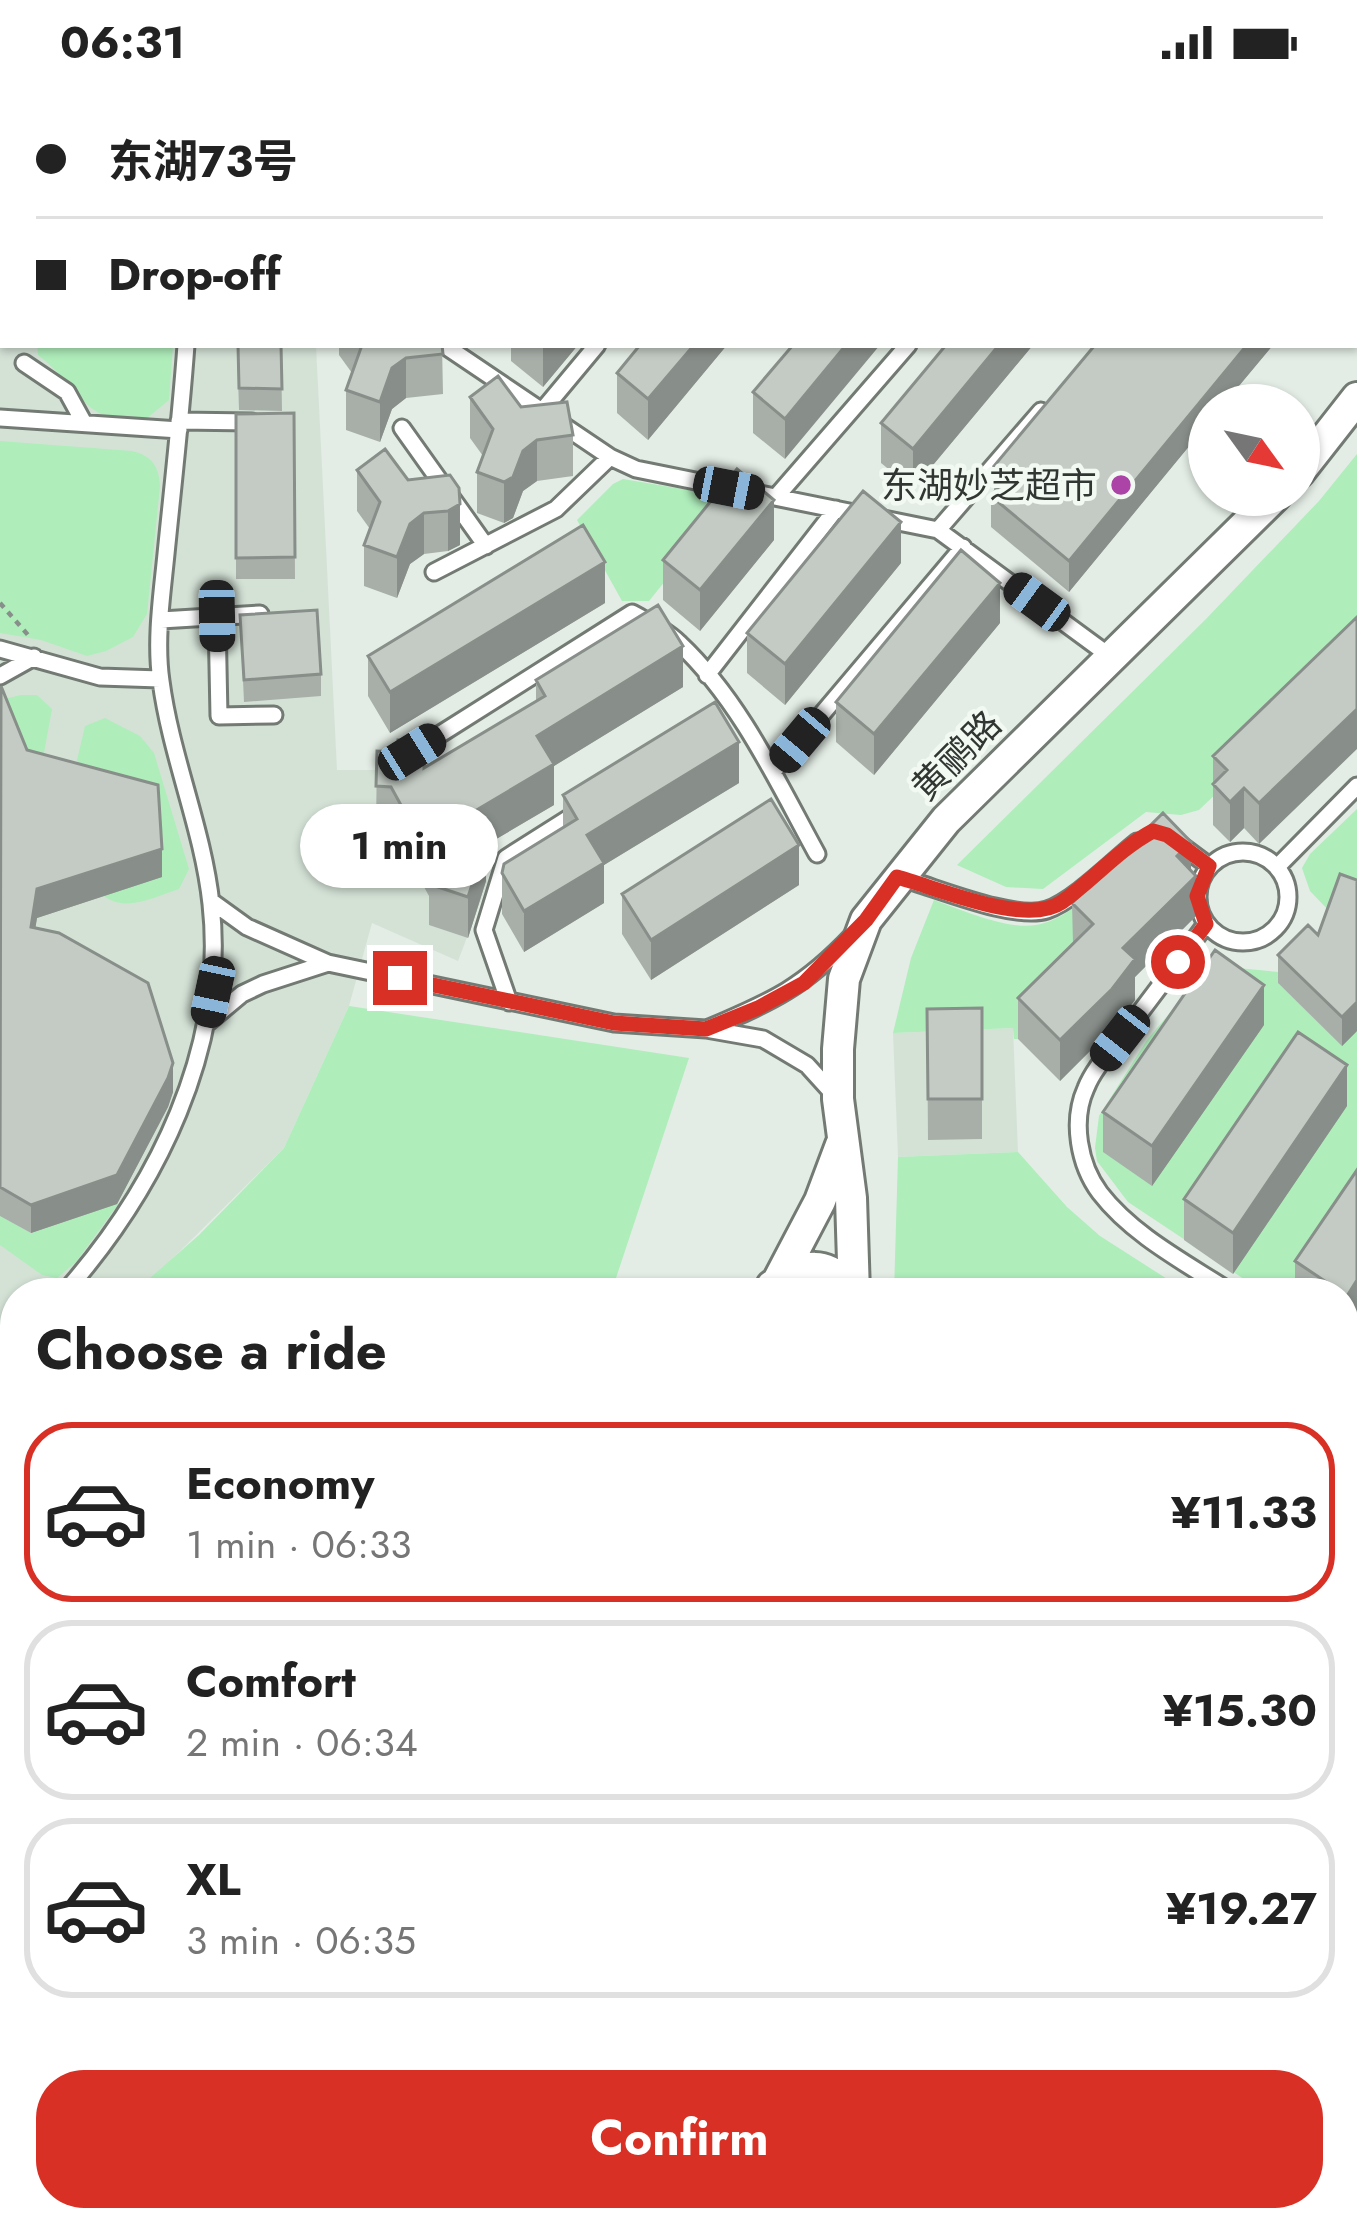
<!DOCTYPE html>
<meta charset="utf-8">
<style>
body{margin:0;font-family:Jost,"Noto Sans SC",sans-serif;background:#f6f6f6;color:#222;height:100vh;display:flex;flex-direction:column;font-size:45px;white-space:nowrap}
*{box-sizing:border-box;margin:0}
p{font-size:39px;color:#767676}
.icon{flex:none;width:66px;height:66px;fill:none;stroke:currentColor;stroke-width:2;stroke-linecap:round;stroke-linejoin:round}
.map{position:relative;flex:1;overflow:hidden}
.side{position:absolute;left:0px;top:1194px;width:1359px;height:954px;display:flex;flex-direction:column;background:#fff;border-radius:48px 48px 0 0;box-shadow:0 3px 9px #0004}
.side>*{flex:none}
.hud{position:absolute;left:0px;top:0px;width:1359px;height:264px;box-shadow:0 3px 9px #0004;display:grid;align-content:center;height:264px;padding:0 36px;background:#fff}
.needle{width:78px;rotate:123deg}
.buttons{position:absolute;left:1188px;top:300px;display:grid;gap:24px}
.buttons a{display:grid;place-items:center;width:132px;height:132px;border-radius:50%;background:#fff;box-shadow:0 3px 9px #0004;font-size:60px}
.end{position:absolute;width:54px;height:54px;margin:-27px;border:15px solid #d93025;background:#fff;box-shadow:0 0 0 6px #fff}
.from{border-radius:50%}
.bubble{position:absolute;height:84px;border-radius:42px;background:#fff;box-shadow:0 3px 9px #0004;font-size:39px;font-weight:700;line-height:84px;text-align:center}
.car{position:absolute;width:36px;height:72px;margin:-36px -18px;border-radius:15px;box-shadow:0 0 9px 3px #0007;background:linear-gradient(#222 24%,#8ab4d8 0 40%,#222 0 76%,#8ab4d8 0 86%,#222 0)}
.hud b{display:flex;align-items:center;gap:42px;height:114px;font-size:45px}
.hud b+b{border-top:3px solid #e0e0e0}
.hud i{width:30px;height:30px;background:#222}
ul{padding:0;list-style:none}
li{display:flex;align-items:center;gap:36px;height:180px;margin:0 24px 18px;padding:0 12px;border:6px solid #e0e0e0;border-radius:48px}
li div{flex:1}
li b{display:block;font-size:45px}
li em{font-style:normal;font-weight:700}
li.on{border-color:#d93025}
li>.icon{width:108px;height:108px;stroke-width:1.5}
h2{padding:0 36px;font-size:54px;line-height:144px}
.primary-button{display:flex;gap:24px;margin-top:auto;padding:24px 36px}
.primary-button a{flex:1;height:138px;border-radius:48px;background:#d93025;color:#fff;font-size:48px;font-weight:700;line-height:138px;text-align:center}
.status{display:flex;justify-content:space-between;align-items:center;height:84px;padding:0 60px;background:#fff;direction:ltr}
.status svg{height:33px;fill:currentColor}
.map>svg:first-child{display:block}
.built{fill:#d4e2d6}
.green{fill:#afedbb}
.water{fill:#58a069}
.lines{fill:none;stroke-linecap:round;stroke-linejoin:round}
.service-casing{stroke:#737a74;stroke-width:21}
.minor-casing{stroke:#737a74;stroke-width:36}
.path{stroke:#888f8a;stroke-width:4.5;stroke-dasharray:6 6;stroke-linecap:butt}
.service{stroke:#fff;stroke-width:15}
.minor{stroke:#fff;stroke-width:30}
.wall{fill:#a8afa9}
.shaded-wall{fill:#888e89}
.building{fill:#c3cbc4;stroke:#888e89;stroke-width:3}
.route{stroke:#d93025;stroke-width:15}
.poi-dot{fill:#ac43a6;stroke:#f1f9f2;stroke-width:4.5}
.labels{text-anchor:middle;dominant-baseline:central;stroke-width:9;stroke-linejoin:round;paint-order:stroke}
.poi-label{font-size:36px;fill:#323633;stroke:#f1f9f2;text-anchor:end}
.street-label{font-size:36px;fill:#323633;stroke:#f1f9f2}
</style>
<div class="status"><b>06:31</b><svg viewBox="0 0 49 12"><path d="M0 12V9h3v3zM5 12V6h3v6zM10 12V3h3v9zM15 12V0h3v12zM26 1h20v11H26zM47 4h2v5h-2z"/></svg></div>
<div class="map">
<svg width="1357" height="2148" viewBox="0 0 1357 2148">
<rect width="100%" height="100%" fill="#e3ece5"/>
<path class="built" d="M0,0h173l1,3h-171v258h313l21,425h87l64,112 -30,79 -86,-38 -23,83 -65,142 -122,121 -29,24h-118v96l-15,11z
M1013,944l5,124 -120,5 -5,-124z"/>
<path class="green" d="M37,261l20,3 3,-3h113l-4,55 -23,19c-62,8 -65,-31 -108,-64z
M0,357l132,10c20,5 27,15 28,35l-13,128 -14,23 -27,14 -19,5 -46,-16 -41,-7z
M1357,370v204l-158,152 -18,5 -35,-3 -103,77 -37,-2 -49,-22 249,-246 113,-118z
M623,395l95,16 10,8 -79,98h-27l-45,-81 36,-36z
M21,611h16l15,14 -13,72 -39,-81z
M105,634l35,18 14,17 35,116 -10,20c-25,8 -53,24 -75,7l-34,-106 15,-64z
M1357,725v100l-22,8 -25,-26 -8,-23 8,-14z
M1136,774l-63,85 20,21 -75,75h-4l-1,-11 -120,5 18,-75 23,-58c116,45 110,31 202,-42z
M1237,884l52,5 -10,11 63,61 15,-14v318l-13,-8v-48h-79l-137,-91 -31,-41 -2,-13 4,-32 48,-76 43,-51z
M349,922l340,52 -78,235h-478l66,-58 85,-87z
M1018,1068l49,55 33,29 89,57h-295l4,-136z
M119,1119l-43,59 -19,16 -15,-3 -42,-30v-29l31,17z
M1344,1303l13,8v131l-13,-10z
M0,1555l15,20v558h1329v-382l13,-17v414h-1357z"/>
<path class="water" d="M15,1985v148h530l-13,15h-532v-135z"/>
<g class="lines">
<g class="service-casing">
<path id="service" d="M131,0l1,3
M357,0l2,3
M444,261l166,112 26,12 302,61 173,127
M24,279l43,29 17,31
M542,327l55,-66
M0,334l179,12
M179,337l73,1
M402,344l84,118
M776,413l132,-152
M938,446l103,-119
M434,488l122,-63 54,-52
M217,533l2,99 55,-1
M161,536l99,-6
M0,565l100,28 60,2
M707,591l129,-166
M0,592l34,-19
M412,668l220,-139c16,9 34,17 47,30 61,57 99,140 138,211
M773,688l190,-225
M1178,759l31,23
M1198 813a45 45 0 1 1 90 0a45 45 0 1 1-90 0Z
M1277,783l80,-81
M901,794c34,9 113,43 146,32 27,-9 66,-49 90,-68
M211,817l36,26 81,36
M1206,840c-27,37 -55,74 -83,111 -13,17 -29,33 -37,53 -15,33 -7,77 14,105 33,43 88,71 132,100
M509,918l-25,-72 22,-72 74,-47
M206,940l36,-30 21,-10 65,-21 286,60 92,6 57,10 44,26 29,32
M709,944c64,-27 95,-41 144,-93
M64,1209c93,-105 163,-246 147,-389 -8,-75 -40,-147 -50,-223 -6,-41 1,-86 5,-127 7,-70 15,-139 20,-209
M0,1270l15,-12
M1344,1283l13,8
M0,1655h15
M0,1935l15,-7
M603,2148l12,-15"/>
</g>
<g class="minor-casing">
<path id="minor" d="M1299,388l58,-74
M778,1197l42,-80 21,-56
M772,1202c35,-23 53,-27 81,5
M854,1209l-3,-95 -13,-99v-50l6,-70 22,-59 80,-100 330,-325
M940,2133l7,15
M987,2133l7,15"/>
</g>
<path class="path" d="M0,519l28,32"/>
<use href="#service" class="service"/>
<use href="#minor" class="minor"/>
</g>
<path class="wall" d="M236,0h112v3h-112z
M0,86l3,2v147l-3,-1z
M237,261h44l1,66 -43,-1z
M339,261h103l1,49 -37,4 -14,11 -12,33 -34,-12v-40l6,-17 -13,-18z
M511,261h67l-35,42 -32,-26z
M640,261h87l-79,95 -31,-27v-40z
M793,261l-8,114 -32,-26v-41z
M946,261h87l-120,144 -32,-26v-40z
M1273,261l-50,60h-14v17l-140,170 -78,-65v-31l3,-4v-26z
M470,313l51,10 52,28v41l-36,5 -14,10 -10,27 -9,5 -27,-10v-41l6,-16 -13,-18z
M294,329l1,166h-59v-165z
M357,386l51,10 42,-5 10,70 -12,6 -24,3 -14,10 -13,34 -33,-12v-41l6,-16 -13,-18z
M774,456l-74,91 -37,-31v-40z
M901,479l-116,142 -38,-32v-40z
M605,519l-215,130 -22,-37v-40z
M240,531l81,59v22l-77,6z
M1357,533l-98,227 -15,-16 -14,14 -17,-17v-69z
M1000,539l-126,152 -38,-33v-40z
M536,596l147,7 -129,79v39l-68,40v36l-18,57 -39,-13v-29l-38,-69h-15l1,-76 48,16 111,-66z
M0,603l27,63 135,127 -125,41 -2,10 138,164 -5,15 -51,97 -86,29 -31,-17z
M739,699l-135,82v38l-80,49 -22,-38v-41l61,-45v-33z
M1191,787l5,45 -61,61v23l-23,29 -52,52 -42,-42v-41l55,-54 -1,-41z
M1357,796v151l-15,15 -64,-63v-28l40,-20z
M799,801l-148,95 -29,-46v-40z
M982,924v131l-54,1 -1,-131z
M1264,941l-112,161 -49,-34v-40z
M1347,1022l-114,168 -49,-34v-41z
M1357,1086l-10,166 -3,-1v-42h-49v-32z
M15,1316v181l-15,-20v-149z"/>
<path class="shaded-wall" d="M305,0h43v3h-43z
M544,261h34l-35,42v-40z
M694,261h33l-79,95v-41z
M846,261h34l-95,114v-40z
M999,261h34l-120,144v-40z
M1247,261h26l-50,60h-14v17l-140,170v-31z
M406,274v40l-14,11 -12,33v-40l12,-34z
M537,356v41l-14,10 -10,27 -9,5v-41l19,-31z
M774,416v40l-74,91v-41z
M460,420v41l-12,6v-40z
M424,429v41l-14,10 -13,34v-41l13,-33z
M901,438v41l-116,142v-41z
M605,478v41l-215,130v-41z
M1000,499v40l-126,152v-41z
M683,562v41l-129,79v39l-68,40v36l-18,57v-41l-20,-70 89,-91z
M1357,625v40l-98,95v-41z
M739,658v41l-135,82v38l-80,49v-41l63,-76z
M1244,704v40l-14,14v-40z
M1191,758v38l5,-4v40l-61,61v23l-23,29 -52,52v-41l63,-92 54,-92z
M799,761v40l-148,95v-40z
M162,765v28l-125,41 -6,38v-29l6,-38z
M1264,901v40l-112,161v-40z
M1357,918v29l-15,15v-29z
M173,979v29l-5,15 -51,97 -86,29v-28z
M1347,981v41l-114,168v-41z
M1357,1196v41l-10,15v-40z"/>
<path class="building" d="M269,0h36v3h-36z
M551,0h27l3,3h-32z
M0,86l3,2v119l-3,-2z
M238,261h43l1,44 -43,-1z
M362,261h80l1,9 -37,4 -14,10 -12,34 -34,-12z
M640,261h54l-46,54 -31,-26z
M793,261h53l-61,74 -32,-27z
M946,261h53l-86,104 -32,-26z
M1095,261h152l-178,216 -78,-65 16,-19 -13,-11z
M498,292l23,31 46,-5 6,33 -36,5 -14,11 -10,26 -9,5 -27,-10 16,-43 -23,-32z
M294,329l1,144 -59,1v-144z
M385,365l23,31 42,-5 9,13 1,16 -12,7 -24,2 -14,11 -13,33 -33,-12 16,-43 -23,-32z
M737,385l37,31 -74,90 -37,-30z
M863,407l38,31 -116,142 -38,-31z
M583,441l22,37 -215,130 -22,-36z
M961,466l39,33 -126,151 -38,-32z
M658,521l25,41 -146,90 17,28 -106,63 38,14 -18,56 -39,-13 6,-17 -44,-80 -15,-1 1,-35 21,1v-12h27l-1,28 121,-72 -9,-16z
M317,526l4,64 -77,6 -4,-65z
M1357,533v92l-98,94 -15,-15 -14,14 -17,-18 14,-14 -14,-14z
M1,602l26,64 131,35 4,64 -125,40 -6,38 28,6 89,50 25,80 -5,15 -51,97 -86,30 -31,-18z
M715,618l24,40 -152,93 17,28 -80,48 -22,-38 2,-9 73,-45 -14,-24z
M771,715l28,46 -148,95 -29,-46z
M1163,729l28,29 -14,14 19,20 -73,72 12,11 -23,30 -52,51 -42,-42 75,-74 -21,-21z
M1340,790l17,6v122l-15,15 -64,-62 30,-30 10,10z
M1215,866l49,35 -112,161 -49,-34z
M982,924v91h-54l-1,-90z
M1298,948l49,33 -114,168 -49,-34z
M1357,1086v110l-10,16 -52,-35z
M15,1316v147l-15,-20v-115z
M621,2133h153l16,15h-184z"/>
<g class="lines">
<path class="route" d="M400,894l214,45 92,6 52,-21 46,-25 62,-63 31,-43c41,11 129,50 165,25 31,-22 57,-53 91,-71l14,4 42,31 -12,30 9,28 -28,38"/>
</g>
<circle class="poi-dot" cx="1121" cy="401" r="12"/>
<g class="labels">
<g class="poi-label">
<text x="1097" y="401">东湖妙芝超市</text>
</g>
<g class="street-label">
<text transform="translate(956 671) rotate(-45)">黄鹂路</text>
</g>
</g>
</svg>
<div class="buttons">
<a><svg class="needle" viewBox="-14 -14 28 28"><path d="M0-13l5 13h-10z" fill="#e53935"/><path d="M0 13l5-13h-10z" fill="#767676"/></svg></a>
</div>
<i class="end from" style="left:1178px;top:878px"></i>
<i class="end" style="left:400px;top:894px"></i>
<div class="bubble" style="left:300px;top:720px;width:198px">1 min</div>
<i class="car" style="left:729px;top:404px;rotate:101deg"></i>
<i class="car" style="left:1037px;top:518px;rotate:306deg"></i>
<i class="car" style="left:217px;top:532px;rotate:179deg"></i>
<i class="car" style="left:800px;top:656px;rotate:220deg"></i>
<i class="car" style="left:412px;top:668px;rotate:58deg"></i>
<i class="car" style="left:213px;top:908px;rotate:192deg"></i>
<i class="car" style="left:1120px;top:954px;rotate:218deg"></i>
<div class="hud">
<b><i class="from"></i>东湖73号</b>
<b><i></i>Drop-off</b>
</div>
<section class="side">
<h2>Choose a ride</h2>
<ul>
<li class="on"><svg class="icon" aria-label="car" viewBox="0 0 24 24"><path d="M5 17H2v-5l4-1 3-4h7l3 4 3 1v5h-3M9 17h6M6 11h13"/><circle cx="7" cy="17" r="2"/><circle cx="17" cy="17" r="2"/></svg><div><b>Economy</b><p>1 min · 06:33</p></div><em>¥11.33</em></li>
<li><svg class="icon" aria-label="car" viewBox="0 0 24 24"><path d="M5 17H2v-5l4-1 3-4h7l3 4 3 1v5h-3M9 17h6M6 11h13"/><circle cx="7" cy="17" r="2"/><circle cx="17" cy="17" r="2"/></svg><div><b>Comfort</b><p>2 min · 06:34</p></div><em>¥15.30</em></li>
<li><svg class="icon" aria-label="car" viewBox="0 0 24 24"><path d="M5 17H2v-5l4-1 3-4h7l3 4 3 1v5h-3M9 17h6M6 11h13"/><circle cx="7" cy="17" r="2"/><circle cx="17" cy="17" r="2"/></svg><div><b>XL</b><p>3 min · 06:35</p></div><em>¥19.27</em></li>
</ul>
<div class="primary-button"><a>Confirm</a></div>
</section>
</div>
